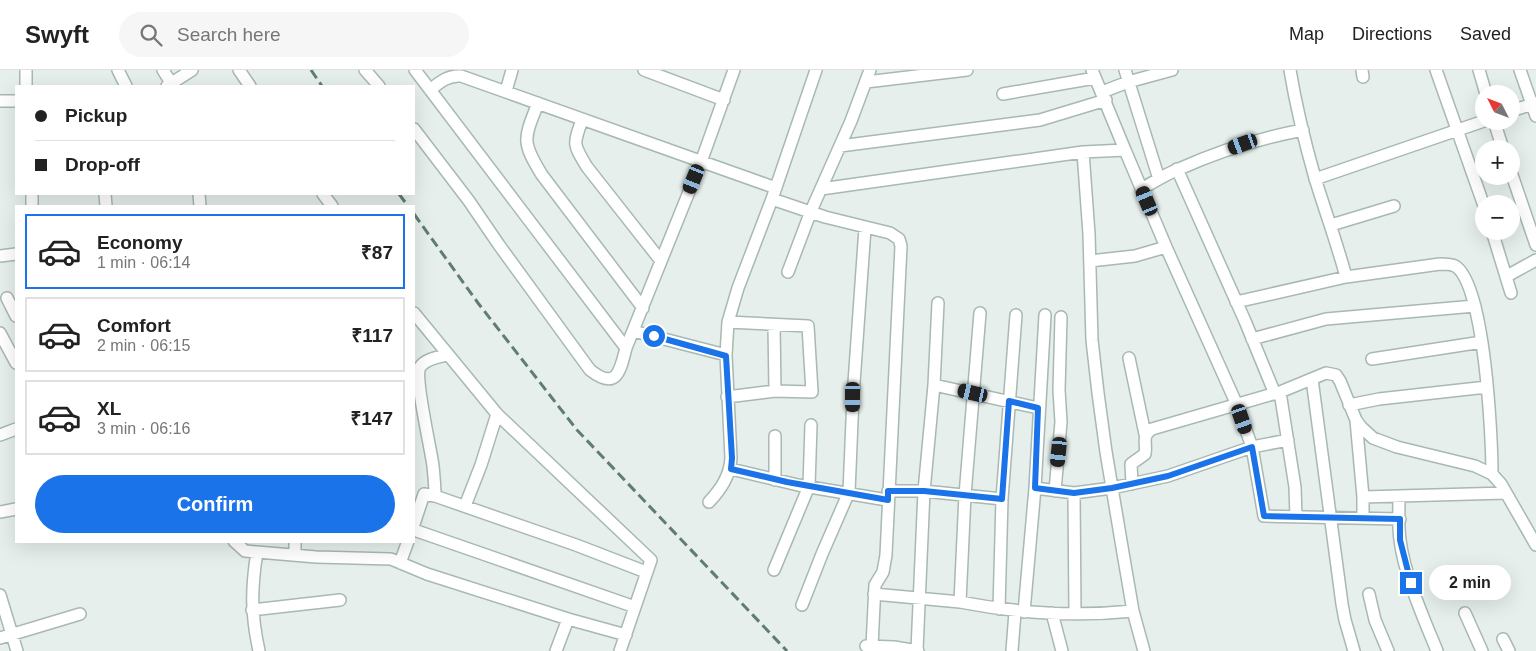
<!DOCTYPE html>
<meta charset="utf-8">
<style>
body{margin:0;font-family:Arial,sans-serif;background:#f6f6f6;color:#222;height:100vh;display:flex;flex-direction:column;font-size:19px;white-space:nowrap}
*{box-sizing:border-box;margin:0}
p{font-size:16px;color:#767676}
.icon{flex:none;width:28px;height:28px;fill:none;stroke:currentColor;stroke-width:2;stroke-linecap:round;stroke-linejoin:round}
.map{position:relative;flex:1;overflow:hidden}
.drawer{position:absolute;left:15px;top:135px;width:400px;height:338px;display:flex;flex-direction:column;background:#fff;border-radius:0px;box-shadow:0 5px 20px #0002}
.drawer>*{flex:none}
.hud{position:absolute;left:15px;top:15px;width:400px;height:110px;border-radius:0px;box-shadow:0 5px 20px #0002;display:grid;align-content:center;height:110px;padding:0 20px;background:#fff}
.needle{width:32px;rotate:312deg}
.controls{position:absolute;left:1475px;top:15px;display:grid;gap:10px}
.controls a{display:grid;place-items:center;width:45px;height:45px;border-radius:50%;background:#fff;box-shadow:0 5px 20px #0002;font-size:25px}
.end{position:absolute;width:22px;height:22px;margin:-11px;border:6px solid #1a73e8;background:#fff;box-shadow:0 0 0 2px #fff}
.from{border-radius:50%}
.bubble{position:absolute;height:35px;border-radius:18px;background:#fff;box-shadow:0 5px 20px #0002;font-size:16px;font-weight:800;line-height:35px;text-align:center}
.car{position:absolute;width:15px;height:30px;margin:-15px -8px;border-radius:6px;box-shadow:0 0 4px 1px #0007;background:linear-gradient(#222 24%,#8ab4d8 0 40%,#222 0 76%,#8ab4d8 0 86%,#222 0)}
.hud b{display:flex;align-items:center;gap:18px;height:48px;font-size:19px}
.hud b+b{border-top:1px solid #e0e0e0}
.hud i{width:12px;height:12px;background:#222}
ul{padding:9px 0 0;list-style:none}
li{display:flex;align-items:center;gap:15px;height:75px;margin:0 10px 8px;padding:0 10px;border:2px solid #e0e0e0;border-radius:0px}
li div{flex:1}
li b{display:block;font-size:19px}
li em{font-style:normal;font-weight:800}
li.selected{border-color:#1a73e8}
li>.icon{width:45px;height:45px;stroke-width:1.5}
.cta{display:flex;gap:10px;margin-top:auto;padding:10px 20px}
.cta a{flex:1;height:58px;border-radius:30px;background:#1a73e8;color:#fff;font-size:20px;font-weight:800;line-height:58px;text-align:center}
header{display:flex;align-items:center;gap:30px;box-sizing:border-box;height:70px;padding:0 25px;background:#fff;border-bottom:1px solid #e0e0e0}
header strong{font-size:24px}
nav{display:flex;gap:28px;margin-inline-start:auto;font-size:18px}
.search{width:350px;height:45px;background:#f6f6f6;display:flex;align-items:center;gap:12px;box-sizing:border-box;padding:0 18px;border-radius:28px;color:#767676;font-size:19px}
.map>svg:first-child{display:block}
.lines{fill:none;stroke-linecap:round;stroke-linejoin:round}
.minor-casing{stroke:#a8b8b2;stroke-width:14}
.minor{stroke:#fff;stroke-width:11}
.rail{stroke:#5f7d75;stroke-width:3;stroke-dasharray:10 5;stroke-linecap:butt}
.route{stroke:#1a73e8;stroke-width:6}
</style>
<header>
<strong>Swyft</strong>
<div class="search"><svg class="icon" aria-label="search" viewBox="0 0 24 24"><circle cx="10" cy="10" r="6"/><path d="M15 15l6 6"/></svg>Search here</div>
<nav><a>Map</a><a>Directions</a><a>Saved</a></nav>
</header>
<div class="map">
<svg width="1536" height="581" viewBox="0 0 1536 581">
<rect width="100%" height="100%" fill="#e6efeb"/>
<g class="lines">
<g class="minor-casing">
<path id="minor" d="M118,0l8,16
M163,0l10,16
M239,0l11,16
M365,0l14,16
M415,0l211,278
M644,0l80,30
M1125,0l34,109
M1290,0c6,36 15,73 25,108 10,33 22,65 31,99
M1362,0l1,7
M1436,0l48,136
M1479,0l7,24
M1520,0l16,46
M866,12l101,-12
M26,16v-16
M167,16l25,-16
M430,20c10,-8 18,-15 31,-14l315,112
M506,21l6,-21
M1102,22l26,-10 44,-12
M1003,24l92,-16
M0,31h16
M538,33c-14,36 -17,38 4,72l101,133
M1511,41l25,-8
M582,50c-9,25 -9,24 5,47l74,94
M1494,51l9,28
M414,59l55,72 30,44 91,125c27,21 30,1 36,-22l75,-186 33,-92
M840,76l200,-26 66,-20
M1125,80l41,97 71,158 15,42 12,69 136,3
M1083,82l6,82 3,106 6,53 8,59 17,101 10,58 11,40
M1177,99l68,152 30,73
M1511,102l25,73
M1315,109l169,-58
M821,119l262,-37 42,-2 -33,-80
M1141,119c13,-7 25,-15 38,-20 40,-18 81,-31 124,-39
M105,124l1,12
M199,124l1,12
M323,124l9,12
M772,129l53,18 65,16 9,6 2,7 -15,309 -3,17 -8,13 -3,61
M32,136v-12
M1331,155l63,-19
M1492,161l19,62
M0,186l16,-2
M1090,191l45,-5 31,-9
M788,202l23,-61 40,-90 19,-51
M1507,206l29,-16
M7,228l9,18
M1236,232l110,-25 94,-13c5,0 11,0 15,2 30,17 37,173 37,208
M414,243l83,101 154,146 -31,91
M980,243l-15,182 -5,107c57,11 115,15 173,9
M774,255l1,66
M633,261l93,24
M0,263l16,30
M1252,269l74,-20 149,-13
M1129,288l16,76
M1372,289l110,-17
M1312,309l30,225 3,16 9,31
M934,315l104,23
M1280,322l15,95 1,30
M727,327l48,-6 37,1 -4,-66 -80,-4
M1349,335l30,-6 108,-12
M1356,350l7,77v21
M0,365l16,-6
M775,366v44
M731,399l67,16 89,15
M1132,414l-1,-20 14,-10c2,-11 -4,-18 7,-25l128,-37 46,-19 10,2 4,6 16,39 5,7 12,11 24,9 78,19 17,8 9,10 35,61
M1035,418l39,5 38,-5 56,-12 84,-29 36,-7
M888,421h36l78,8
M1055,421l6,-69 -2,-32 2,-73
M1074,423l1,120
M435,426c0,-10 -1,-20 -2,-30 -2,-17 -19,-88 -13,-99 5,-8 18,-10 27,-12
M1363,427l143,-4
M1399,427c0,14 -1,29 1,43 4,34 24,79 37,111
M709,432c12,-13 21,-26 22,-44l-5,-103 2,-33 10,-34 34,-89 44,-129
M465,436l16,-41 16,-51
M0,442l16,-3
M414,454l10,-30 11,2 141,49 70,27
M414,460l221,77
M234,471l11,10 71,6 75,2 36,15 141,45 58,16
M257,482c-6,37 -6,62 2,99
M295,485v-14
M400,493l8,-22
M774,500l35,-84 2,-61
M874,524l86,8
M1369,524l6,26 13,31
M0,525l17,56
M802,535l20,-51 27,-62 4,-95 12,-169
M999,539l3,-110 14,-184
M252,540l88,-10
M1024,542l11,-124 10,-173
M1052,543l10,38
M1465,543l17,38
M0,568l80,-24
M1503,569l6,12
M866,576l28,1 24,4
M917,580l7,-159 10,-106 4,-82
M556,581l12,-32
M1012,581l3,-39"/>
</g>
<use href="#minor" class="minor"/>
<path class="rail" d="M311,0l11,16
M399,124l9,12
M414,144l64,89 99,127 210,221"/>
</g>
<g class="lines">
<path class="route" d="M654,266l72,20 6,102 -1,11 56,13 101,18v-9h36l78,8 7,-98 29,7 -3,80 39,5 38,-5 56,-12 84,-29 12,69 136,3v21l11,43"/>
</g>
</svg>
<div class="controls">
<a><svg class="needle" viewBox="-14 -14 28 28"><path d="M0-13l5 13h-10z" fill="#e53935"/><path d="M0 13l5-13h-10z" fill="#767676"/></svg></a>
<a>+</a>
<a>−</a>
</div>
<i class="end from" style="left:654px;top:266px"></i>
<i class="end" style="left:1411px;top:513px"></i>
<div class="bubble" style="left:1429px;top:495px;width:82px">2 min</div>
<i class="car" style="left:1243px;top:74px;rotate:250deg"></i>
<i class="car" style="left:694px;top:109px;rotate:202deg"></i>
<i class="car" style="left:1147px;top:131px;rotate:337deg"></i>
<i class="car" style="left:973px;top:323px;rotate:283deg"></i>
<i class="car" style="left:853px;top:327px;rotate:180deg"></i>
<i class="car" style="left:1242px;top:349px;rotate:161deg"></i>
<i class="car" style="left:1059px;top:382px;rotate:186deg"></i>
<div class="hud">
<b><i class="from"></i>Pickup</b>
<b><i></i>Drop-off</b>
</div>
<section class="drawer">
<ul>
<li class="selected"><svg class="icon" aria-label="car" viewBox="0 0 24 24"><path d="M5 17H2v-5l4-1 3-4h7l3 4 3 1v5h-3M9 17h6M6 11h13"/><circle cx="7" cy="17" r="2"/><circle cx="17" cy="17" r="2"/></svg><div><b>Economy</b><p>1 min · 06:14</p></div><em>₹87</em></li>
<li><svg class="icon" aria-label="car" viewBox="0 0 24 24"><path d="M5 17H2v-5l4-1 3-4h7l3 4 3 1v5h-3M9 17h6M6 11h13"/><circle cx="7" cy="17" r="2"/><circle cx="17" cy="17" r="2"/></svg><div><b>Comfort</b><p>2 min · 06:15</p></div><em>₹117</em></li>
<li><svg class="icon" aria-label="car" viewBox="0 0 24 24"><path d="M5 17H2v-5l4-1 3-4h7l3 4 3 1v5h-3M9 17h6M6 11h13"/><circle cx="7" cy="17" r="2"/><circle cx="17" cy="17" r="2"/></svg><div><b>XL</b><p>3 min · 06:16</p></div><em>₹147</em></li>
</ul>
<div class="cta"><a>Confirm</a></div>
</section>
</div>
